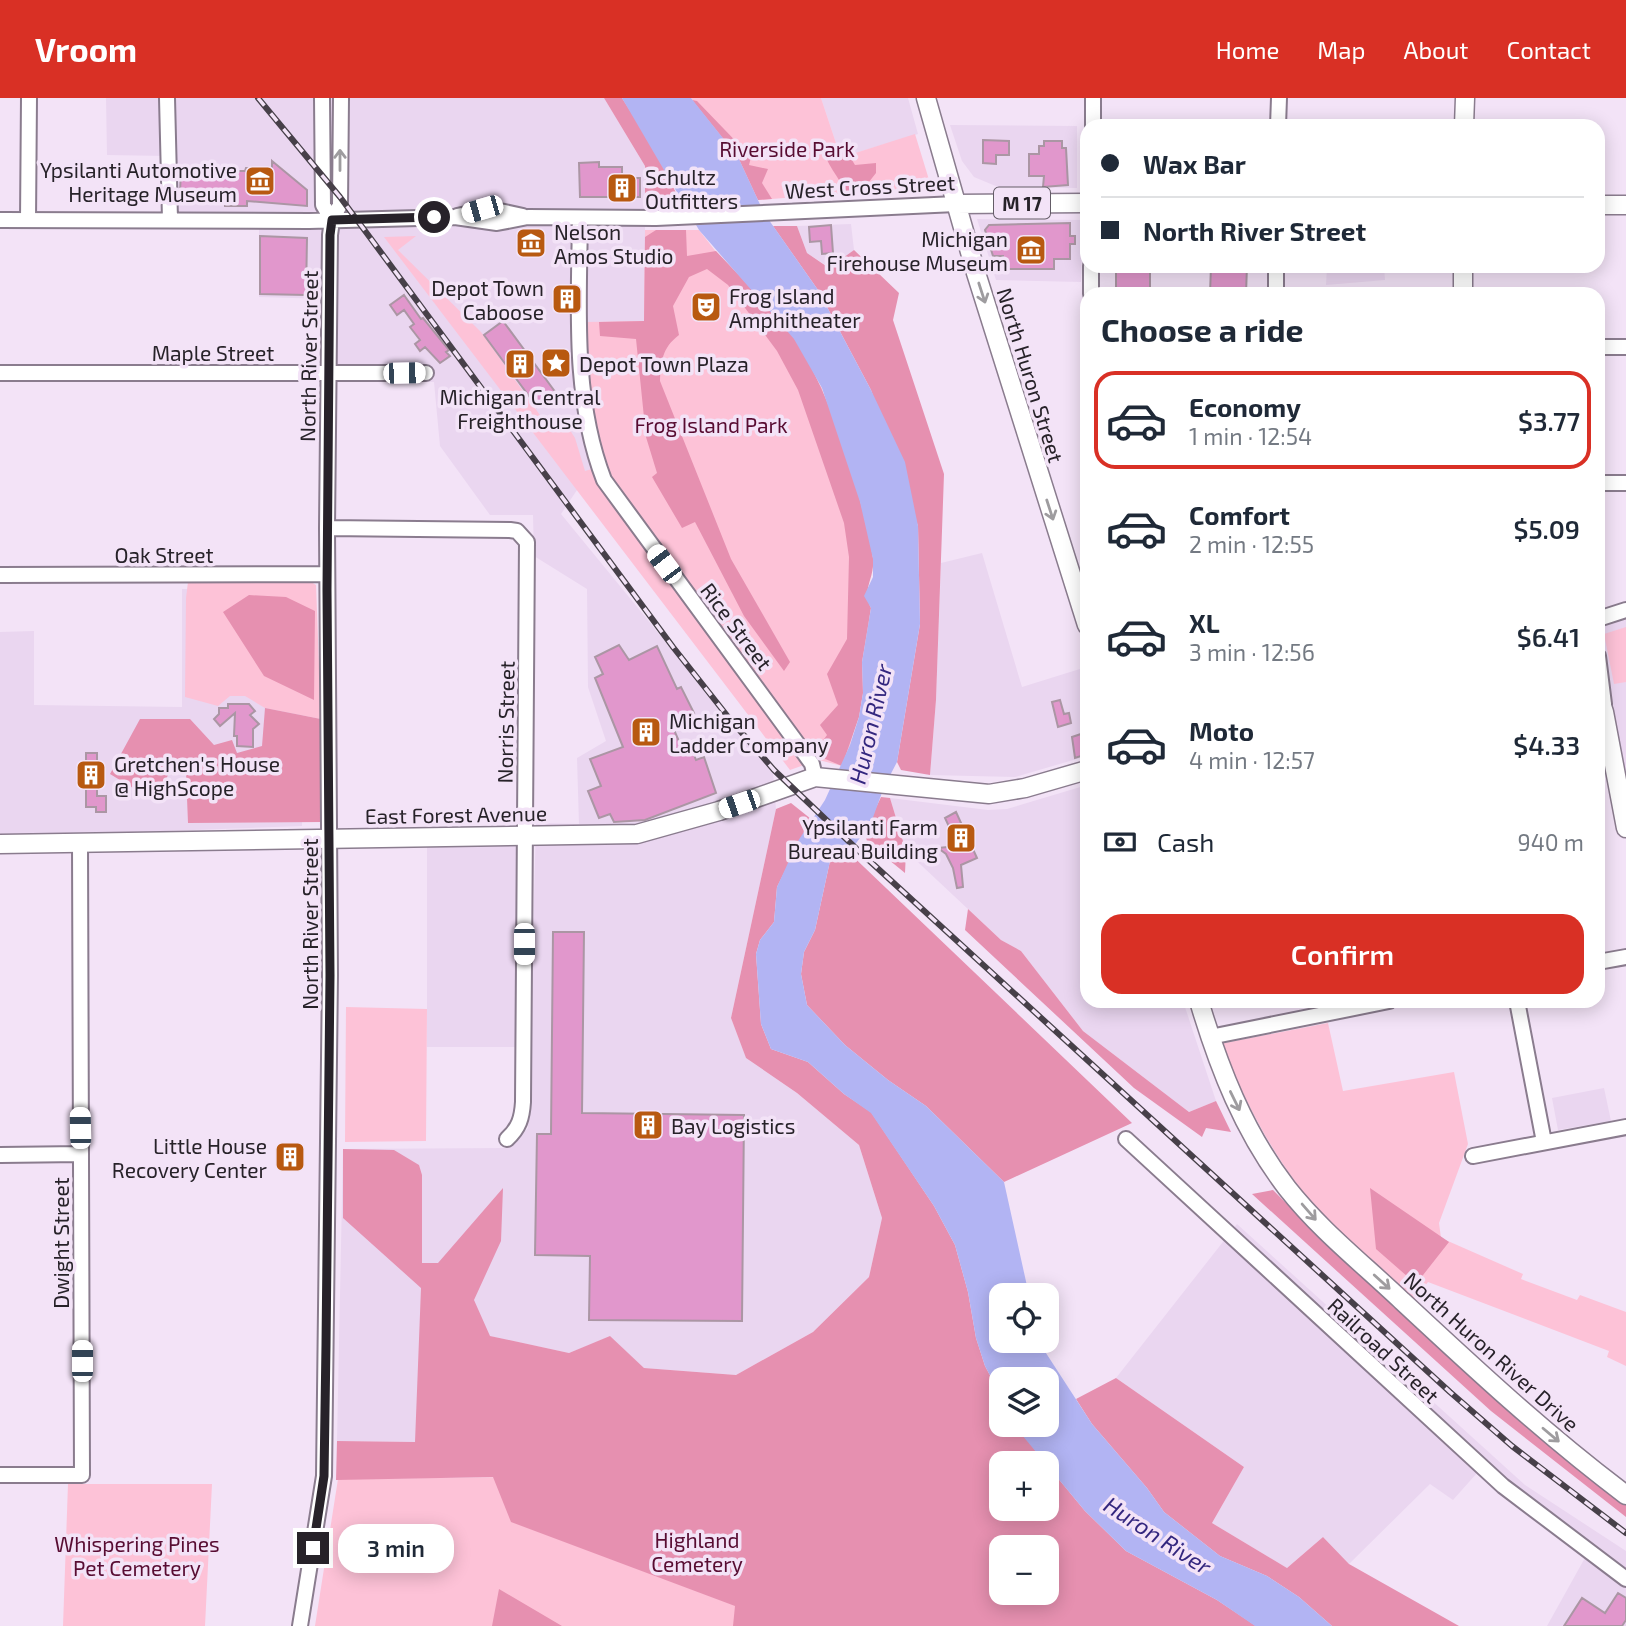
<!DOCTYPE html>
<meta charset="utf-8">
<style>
body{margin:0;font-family:"Exo 2",sans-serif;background:#f6f6f7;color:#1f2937;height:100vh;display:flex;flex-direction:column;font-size:26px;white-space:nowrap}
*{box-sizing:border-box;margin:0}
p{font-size:23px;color:#747a83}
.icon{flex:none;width:38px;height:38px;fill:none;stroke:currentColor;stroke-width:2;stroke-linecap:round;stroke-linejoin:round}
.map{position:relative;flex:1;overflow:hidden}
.sheet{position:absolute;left:1080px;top:189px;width:525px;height:721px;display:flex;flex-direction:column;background:#fff;border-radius:21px;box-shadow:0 4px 18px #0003}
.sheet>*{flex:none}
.guide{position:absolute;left:1080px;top:21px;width:525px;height:154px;border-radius:21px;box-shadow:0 4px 18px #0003;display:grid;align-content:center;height:154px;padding:0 21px;background:#fff}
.fabs{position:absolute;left:989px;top:1185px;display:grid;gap:14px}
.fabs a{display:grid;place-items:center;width:70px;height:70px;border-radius:14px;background:#fff;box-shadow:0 4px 18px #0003;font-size:35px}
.end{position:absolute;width:32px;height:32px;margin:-16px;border:9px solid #272229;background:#fff;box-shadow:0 0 0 4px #fff}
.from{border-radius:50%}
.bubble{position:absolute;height:49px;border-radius:21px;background:#fff;box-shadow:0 4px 18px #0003;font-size:23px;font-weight:600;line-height:49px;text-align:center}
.car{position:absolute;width:21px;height:42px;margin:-21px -10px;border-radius:9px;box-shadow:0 0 5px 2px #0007;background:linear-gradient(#fff 24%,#345 0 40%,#fff 0 76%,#345 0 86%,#fff 0)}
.guide b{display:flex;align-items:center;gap:24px;height:66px;font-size:26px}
.guide b+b{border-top:2px solid #e0e1e3}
.guide i{width:18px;height:18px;background:#1f2937}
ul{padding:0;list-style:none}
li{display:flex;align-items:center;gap:21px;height:98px;margin:0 14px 10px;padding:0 7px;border:4px solid transparent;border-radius:21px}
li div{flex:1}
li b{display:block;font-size:26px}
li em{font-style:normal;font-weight:600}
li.on{border-color:#d93025}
li>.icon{width:63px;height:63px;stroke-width:1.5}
h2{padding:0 21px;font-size:32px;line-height:84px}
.pay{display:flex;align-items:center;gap:18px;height:77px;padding:0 21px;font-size:26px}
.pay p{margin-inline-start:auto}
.button{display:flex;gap:14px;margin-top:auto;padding:14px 21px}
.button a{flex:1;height:80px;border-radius:21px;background:#d93025;color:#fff;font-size:28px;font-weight:600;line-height:80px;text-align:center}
header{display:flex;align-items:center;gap:42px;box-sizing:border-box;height:98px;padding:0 35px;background:#d93025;color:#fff}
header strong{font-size:33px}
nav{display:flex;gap:38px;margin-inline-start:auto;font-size:24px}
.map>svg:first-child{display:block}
.built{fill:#ead6f0}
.green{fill:#fdc2d7}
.forest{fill:#e690b0;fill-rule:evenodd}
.water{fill:#b2b4f3}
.building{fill:#e197cc;stroke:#ab96a4;stroke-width:2}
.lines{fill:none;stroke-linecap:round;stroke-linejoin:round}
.minor-casing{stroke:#8a7c8e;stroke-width:18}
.major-casing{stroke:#8a7c8e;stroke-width:21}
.minor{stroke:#fff;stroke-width:14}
.major{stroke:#fff;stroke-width:18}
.rail-casing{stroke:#474049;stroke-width:6}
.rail{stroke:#f3e3f7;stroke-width:3.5;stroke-dasharray:10;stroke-linecap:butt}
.oneway{stroke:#9e9c9f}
.route{stroke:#272229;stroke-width:9}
.labels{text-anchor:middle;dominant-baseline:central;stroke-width:7;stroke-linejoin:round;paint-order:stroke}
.shield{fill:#f3e3f7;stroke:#645c67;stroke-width:2}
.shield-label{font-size:19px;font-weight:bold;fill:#272229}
.park-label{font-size:21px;fill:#580c32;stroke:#f3e3f7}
.poi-label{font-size:21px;fill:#272229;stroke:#f3e3f7;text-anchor:start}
.street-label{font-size:21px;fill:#272229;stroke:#f3e3f7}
.water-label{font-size:23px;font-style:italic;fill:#34277f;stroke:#f3e3f7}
</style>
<header>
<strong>Vroom</strong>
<nav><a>Home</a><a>Map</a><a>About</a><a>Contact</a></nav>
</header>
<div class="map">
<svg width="1626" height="1528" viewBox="0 0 1626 1528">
<rect width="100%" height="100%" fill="#f3e3f7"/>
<path class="built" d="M106,0h498l41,68v156l-46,135 -38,57 212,259 3,36 -45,209 15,40 51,35 62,52 23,73 -13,59 -56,55 -77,43 -92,-7 -34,-31 -41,16 -80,-17 -74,106 -78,-1 6,-292 161,-1 14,-9 10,-11 8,-305 43,1 -2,-66 29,-17 -18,-54 -1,-98 -53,-33 -1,-41h-43l-50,-69 -6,-64h-107v-83l-68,-2v-76l-89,-2 -2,-63 -61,-1z
M821,0h87l10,36 -69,21 -10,-3z
M950,27l127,1v62l-79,-1 -24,-10 -12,-16z
M977,121l105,1 -1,62 -85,-2z
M851,126l3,26 -24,18 -23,-15 -10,-27z
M1327,168h57l1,14 -59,5z
M982,455l40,134 61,-19 4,12v76l-72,21 -85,-2 6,-75 5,-137z
M182,491h123l-3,237 -302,11v-205l34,-1v74l148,2z
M1626,520v177l-28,-146v-22z
M1087,687v216h96l33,100 -27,11 -106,-81 -62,-80 -20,-11 -95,-89 -16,-53 98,12 19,-1z
M514,747l2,1 -1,201h-88v-201z
M1604,990l7,33 -53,9 -6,-32z
M1237,1126l288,261 101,66v75h-79l44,-79 -106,-83 -32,36 -23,-16 -81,80 -26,-27 -36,31 -75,-45 32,-56 -128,-89z"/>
<path class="green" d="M691,0h130l18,54 10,3 66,-21 15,49 -18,5 -154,12 -38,-64z
M645,132h54l123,158 48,232 -8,42 1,31 -13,52 -8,21 -27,-7 -202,-275c-26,-52 -25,-105 -26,-162l57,-1z
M416,138l-18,14 83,82 66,93 14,-9 14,22 10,33 7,-2 16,31 197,263 -1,2 -14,5 -406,-533z
M188,484h123l5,3 5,134 -56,-11 -20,-12h-15l-12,10 -33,-9 1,-99z
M1626,529v55l-12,2 -10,-50z
M346,909l81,2 -1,132 -81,1z
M1328,925l15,68 111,-19 14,72 -29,79 2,15 82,36 -2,5 56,21 3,-5 46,17v54l-19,-9 2,-6 -181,-69 -14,18c-30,-28 -63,-55 -91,-85 -45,-48 -74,-106 -100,-166l1,-6z
M508,1379l442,149h-635l23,-147z
M68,1386h144l-7,142h-142z"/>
<path class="forest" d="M604,0h18l33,52 25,51 -35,-2v-33z
M692,2l5,1 54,56 -2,8 19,4 -6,14 10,16 -14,1 -20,-43z
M822,47l27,10 6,10 21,-2v10l-15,19 -14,2c-8,-17 -22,-31 -25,-49z
M773,128h24l10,27 22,15 25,-18 45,43 -6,27 51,154 -8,226 -6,75 -29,-5 -4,-8 23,-138 -2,-98 -47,-136 -53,-100z
M656,132h30l1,26 29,-5c26,28 55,56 78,87 30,43 58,126 70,178 3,14 7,28 9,42 2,21 -12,31 -2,50l-9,54 1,31 -4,24 -17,49 -19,-8 -5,-11 9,-12 -7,-10 18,-20 -11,-31 20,-35 2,-82 -5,-34 -46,-133 -21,-39 -49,-66 -21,-16 -18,8 -16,29 6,29c-17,13 -18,26 -19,46l71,178 59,103 -6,9 -40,-55 -49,-94 -13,6 -30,-51 5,-4 -11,-36 -10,-98 -36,-3 -1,-14 45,-1 1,-84z
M249,497l37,2 29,14 -1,89 -50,-24 -41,-64z
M265,610l56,11 2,103 -135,1 -2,-50 -18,2 -12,27 -46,-28 30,-55h50l24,26 18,-5 5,13 25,-7z
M881,699l9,1 16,53 -1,22 -38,-31 -2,-11z
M791,705l20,16 -34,68 -3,35 -14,18 -4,14 5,70 10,25 37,13 36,32 27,18 63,94 21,39 13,47 8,46 9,28 16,30v28l15,1 29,38h-44v45h45l1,-43 38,46 41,40 91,49 39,26h-523l2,-20 -224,-84 -18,-45 -157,3 1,-39 78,1 6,-154 -78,-70v-69l51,1 25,15 3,10v88h16l65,-75 -2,53 -27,59 16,36 79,17 41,-17 34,32 92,7 77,-43 56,-55 13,-59 -23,-73 -62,-52 -51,-35 -15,-40 45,-209zM1001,1449h45v45h-45z
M842,748l290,277 -128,59 -78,-76 -38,-26 -43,-35 -38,-40 -6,-31 3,-22 11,-22 15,-69z
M968,811l33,31 20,11 62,80 106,81 27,-11 15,31 -25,-4 -4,9 -68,-49 -169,-158z
M1370,1090l79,54 -33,42 -40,-35z
M1273,1092l44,44 309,268v15l-135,-106 -239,-217z
M1116,1280l128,89 -32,56 75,45 36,-31 26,27 110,62h-127l-33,-29 -32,-21 -47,-20 -56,-44 -17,-24 -55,-64 -16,-25z
M499,1491l63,37h-70z"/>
<path class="water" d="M622,0h69l47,59 26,56 54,77 53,100 34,72 13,64 2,98 -23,138 -13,25 -13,36 -17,23h-12l-12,15 -15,69 -11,22 -3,22 6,31 38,40 43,35 38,26 78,76 25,113h-28v45l40,1 3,9 48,74 55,64 17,24 56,44 47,20 32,21 33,29h-77l-38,-26 -91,-49 -41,-40 -63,-76 -6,-10 30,-1v-45h-45v17l-16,-30 -9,-28 -8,-46 -13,-47 -21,-39 -63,-93 -27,-19 -36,-32 -37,-13 -10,-25 -5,-70 4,-14 14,-18 3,-35 21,-46 27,-41 25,-55 9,-28 4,-24 -1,-31 9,-54 -7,-12 9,-19v-18l-13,-57 -38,-114 -28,-49 -95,-109z"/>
<path class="building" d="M983,42l26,1v14h-13v9l-13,-1z
M1044,43h18v7h4l2,37 -25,2 1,-11h-15v-22h10v-8h5z
M272,63l35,29v16l-60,-5v5h-22v-11l-45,-1 1,-28h38v5h26l1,-3 26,1z
M599,64v5h23v11h18v19h-60l-1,-34z
M1070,125v13h5v8h-5v15h-16v10h-51v-13h-10l-8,-26 4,-5z
M831,127l2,28 -11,1 -1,-13 -11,1 -1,-15z
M260,138l47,2 -1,57 -46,-1z
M1116,168l34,2v23h-6v3h-28z
M1211,168h36l-1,28h-36z
M404,197l17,24 2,-1 26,32 -3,2 4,4 -10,7 -15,-16 -5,4 -5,-7 5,-4 -10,-13 4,-3 -10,-14 -7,5 -7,-10z
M503,223l53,72 -19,14 -53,-72z
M619,547l10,15 28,-14 20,43 4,-2 13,26 -23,10 10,23 8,-4 7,18 8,-3 12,36 -71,27 -31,2 -4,-8 -11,4 -11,-27 13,-5 -11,-27 33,-12 -28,-69 8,-4 -8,-17z
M1060,602l4,14 5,-1 2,10 -13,4 -6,-25z
M228,606h21l6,7 -5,4 9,9 -6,5v18l-16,-1v-10h-3l1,-23 -15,13 -6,-7 5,-5v-6h9z
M1087,634v22l-12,4 -3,-21z
M86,655h11v43h9v16h-10v-5h-10z
M956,714l21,46 -16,7 2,22 -6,1 -4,-20 -7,-14 -8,-6 20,-2 -13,-28z
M553,834h31l-2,181 162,2 -2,206 -153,-1 1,-64 -55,-1 2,-121h14z
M276,1052h27v14h-27z
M1618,1495l8,5v22l-4,6h-58l18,-28 23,15z"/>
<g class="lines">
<g class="minor-casing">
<path id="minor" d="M167,0l3,121
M322,0l1,107 9,15
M1093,28v-28
M1278,28l1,-28
M457,118l33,-7 33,7
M580,120c-1,88 -8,179 24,262l190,259 18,25 3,13
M0,122l309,1 146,-4 42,6 31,-6 128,1 300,-14
M28,122l1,-122
M1091,196v-28
M1276,196v-28
M1598,249h28
M0,275h426
M1598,385h28
M327,430l183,2 7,1 10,11 -4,560c-1,16 -4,26 -16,37
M0,477l327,-1
M1081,508l6,-28
M1598,521l28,-9
M1598,558l6,48
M1598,864l28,-5
M1517,903l27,141
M1210,939l179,-36
M1126,1041l377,347 123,93
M0,1057l81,-1
M1473,1058l153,-29
M0,1377h82l-2,-632
M300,1528l24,-150 6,-501 -3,-447 3,-293 2,-15 8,-15 1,-107"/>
</g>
<g class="major-casing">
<path id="major" d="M926,0l50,175 111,352
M1464,28l1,-28
M956,106l131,-1
M1598,107h28
M1463,196v-28
M1598,596l6,18 22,116
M0,746l637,-10 82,-23 96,-34 174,17 36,-6 62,-18
M1199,903c20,67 45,131 88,187 33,42 75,75 114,112 72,67 145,135 225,195"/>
</g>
<use href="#minor" class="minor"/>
<use href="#major" class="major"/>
<g class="rail-casing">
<path id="rail" d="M258,0l82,99 333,450 56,71 45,52 88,84 588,538 62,54 114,87"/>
</g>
<use href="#rail" class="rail"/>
</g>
<defs><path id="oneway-shaft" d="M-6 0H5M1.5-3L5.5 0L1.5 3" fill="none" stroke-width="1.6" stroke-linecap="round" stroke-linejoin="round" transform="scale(1.75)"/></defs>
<g class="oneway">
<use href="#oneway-shaft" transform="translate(340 62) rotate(-90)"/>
<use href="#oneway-shaft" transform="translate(982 195) rotate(72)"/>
<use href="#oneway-shaft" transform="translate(1050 412) rotate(72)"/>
<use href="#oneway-shaft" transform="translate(1235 1003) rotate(64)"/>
<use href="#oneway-shaft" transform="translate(1309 1114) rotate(49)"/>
<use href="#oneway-shaft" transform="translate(1382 1184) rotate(42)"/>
<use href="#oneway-shaft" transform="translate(1551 1337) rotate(40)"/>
</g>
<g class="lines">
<path class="route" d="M313,1450l11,-72 2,-131 4,-370 -3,-386 3,-354 2,-15 102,-3"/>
</g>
<defs>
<g id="museum-square" transform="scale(1.575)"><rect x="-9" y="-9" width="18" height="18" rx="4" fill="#b85910" stroke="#f3e3f7"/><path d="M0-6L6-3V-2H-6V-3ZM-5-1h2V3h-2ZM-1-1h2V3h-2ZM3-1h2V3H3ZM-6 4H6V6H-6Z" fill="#fff"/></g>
<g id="building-square" transform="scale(1.575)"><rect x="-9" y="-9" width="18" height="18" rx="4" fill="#b85910" stroke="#f3e3f7"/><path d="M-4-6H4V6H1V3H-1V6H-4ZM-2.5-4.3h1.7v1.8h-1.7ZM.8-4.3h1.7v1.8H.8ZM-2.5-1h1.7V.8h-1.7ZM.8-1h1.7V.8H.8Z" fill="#fff"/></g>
<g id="theatre-square" transform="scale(1.575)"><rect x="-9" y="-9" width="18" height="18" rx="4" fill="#b85910" stroke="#f3e3f7"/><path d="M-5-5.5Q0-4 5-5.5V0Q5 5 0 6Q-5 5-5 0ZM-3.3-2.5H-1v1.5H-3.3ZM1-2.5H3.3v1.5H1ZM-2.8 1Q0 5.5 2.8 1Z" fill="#fff"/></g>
<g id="sight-square" transform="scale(1.575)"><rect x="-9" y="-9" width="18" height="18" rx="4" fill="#b85910" stroke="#f3e3f7"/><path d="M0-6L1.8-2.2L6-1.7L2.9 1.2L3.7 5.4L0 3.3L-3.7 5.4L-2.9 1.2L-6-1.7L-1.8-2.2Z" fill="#fff"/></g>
</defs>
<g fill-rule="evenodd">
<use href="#museum-square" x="260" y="83"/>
<use href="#building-square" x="622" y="90"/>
<use href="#museum-square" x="531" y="145"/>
<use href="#museum-square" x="1031" y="152"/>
<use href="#building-square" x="567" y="201"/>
<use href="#theatre-square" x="706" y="209"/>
<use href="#sight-square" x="556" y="265"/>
<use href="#building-square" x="520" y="266"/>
<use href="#building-square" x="646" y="634"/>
<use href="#building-square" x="91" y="677"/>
<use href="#building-square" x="961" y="740"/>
<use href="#building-square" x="648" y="1027"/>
<use href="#building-square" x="290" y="1059"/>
</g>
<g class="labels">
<rect class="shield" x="994" y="89.5" width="56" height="31" rx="5"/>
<g class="shield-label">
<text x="1022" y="105">M 17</text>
</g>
<g class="park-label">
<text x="787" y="50">Riverside Park</text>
<text x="711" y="326">Frog Island Park</text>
<text x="697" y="1441">Highland<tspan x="697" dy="24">Cemetery</tspan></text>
<text x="137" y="1445">Whispering Pines<tspan x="137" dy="24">Pet Cemetery</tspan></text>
</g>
<g class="poi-label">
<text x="237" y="71" text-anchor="end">Ypsilanti Automotive<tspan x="237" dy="24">Heritage Museum</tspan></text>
<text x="645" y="78">Schultz<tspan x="645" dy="24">Outfitters</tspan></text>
<text x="554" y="133">Nelson<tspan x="554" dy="24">Amos Studio</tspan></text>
<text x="1008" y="140" text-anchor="end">Michigan<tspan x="1008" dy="24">Firehouse Museum</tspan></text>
<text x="544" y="189" text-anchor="end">Depot Town<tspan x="544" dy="24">Caboose</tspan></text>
<text x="729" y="197">Frog Island<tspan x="729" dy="24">Amphitheater</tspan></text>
<text x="579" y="265">Depot Town Plaza</text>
<text x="520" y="298" text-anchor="middle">Michigan Central<tspan x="520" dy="24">Freighthouse</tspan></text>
<text x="669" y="622">Michigan<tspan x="669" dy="24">Ladder Company</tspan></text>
<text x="114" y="665">Gretchen's House<tspan x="114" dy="24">@ HighScope</tspan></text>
<text x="938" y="728" text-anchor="end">Ypsilanti Farm<tspan x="938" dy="24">Bureau Building</tspan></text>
<text x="671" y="1027">Bay Logistics</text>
<text x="267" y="1047" text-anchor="end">Little House<tspan x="267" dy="24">Recovery Center</tspan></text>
</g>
<g class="street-label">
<text transform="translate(870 88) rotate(-3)">West Cross Street</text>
<text x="213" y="254">Maple Street</text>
<text transform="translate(308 258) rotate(-89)">North River Street</text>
<text transform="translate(1031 277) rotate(73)">North Huron Street</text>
<text x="164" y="456">Oak Street</text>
<text transform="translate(737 528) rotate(53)">Rice Street</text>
<text transform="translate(505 624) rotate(-89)">Norris Street</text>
<text transform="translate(456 716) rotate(-1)">East Forest Avenue</text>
<text transform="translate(309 826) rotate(-90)">North River Street</text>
<text transform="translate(60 1145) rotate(-90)">Dwight Street</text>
<text transform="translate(1384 1252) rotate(43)">Railroad Street</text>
<text transform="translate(1492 1253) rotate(42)">North Huron River Drive</text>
</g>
<g class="water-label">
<text transform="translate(870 626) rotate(-77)">Huron River</text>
<text transform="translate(1158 1437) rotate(33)">Huron River</text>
</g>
</g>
</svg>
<div class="fabs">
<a><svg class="icon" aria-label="locate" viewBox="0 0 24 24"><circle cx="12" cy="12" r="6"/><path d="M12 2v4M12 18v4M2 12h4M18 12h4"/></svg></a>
<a><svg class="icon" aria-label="layers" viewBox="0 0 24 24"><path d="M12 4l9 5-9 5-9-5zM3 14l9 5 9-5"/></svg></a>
<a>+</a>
<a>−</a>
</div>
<i class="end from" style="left:434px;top:119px"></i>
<i class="end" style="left:313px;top:1450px"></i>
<div class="bubble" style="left:338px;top:1426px;width:116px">3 min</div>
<i class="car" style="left:482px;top:111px;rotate:254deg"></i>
<i class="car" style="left:404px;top:275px;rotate:89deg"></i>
<i class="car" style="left:664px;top:466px;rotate:323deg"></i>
<i class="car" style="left:739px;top:706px;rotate:251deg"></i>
<i class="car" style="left:524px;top:846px;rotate:180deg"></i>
<i class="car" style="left:80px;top:1030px;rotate:359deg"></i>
<i class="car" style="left:82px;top:1263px;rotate:0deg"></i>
<div class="guide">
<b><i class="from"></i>Wax Bar</b>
<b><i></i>North River Street</b>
</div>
<section class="sheet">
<h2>Choose a ride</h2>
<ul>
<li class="on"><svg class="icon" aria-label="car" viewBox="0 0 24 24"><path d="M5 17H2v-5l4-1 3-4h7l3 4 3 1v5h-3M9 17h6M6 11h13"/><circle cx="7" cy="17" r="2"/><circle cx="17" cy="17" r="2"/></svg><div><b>Economy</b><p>1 min · 12:54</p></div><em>$3.77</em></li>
<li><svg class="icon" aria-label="car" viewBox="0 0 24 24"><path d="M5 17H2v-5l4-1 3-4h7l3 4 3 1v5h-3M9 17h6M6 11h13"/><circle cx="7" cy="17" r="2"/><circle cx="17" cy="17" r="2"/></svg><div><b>Comfort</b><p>2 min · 12:55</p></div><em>$5.09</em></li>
<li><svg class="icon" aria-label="car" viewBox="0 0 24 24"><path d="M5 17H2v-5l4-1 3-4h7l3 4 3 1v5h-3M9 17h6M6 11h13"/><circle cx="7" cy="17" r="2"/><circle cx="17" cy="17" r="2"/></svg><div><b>XL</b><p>3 min · 12:56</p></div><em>$6.41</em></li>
<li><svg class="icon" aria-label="car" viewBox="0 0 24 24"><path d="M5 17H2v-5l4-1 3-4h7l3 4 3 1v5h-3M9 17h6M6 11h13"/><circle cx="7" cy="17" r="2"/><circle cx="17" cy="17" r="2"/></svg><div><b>Moto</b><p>4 min · 12:57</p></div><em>$4.33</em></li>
</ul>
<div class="pay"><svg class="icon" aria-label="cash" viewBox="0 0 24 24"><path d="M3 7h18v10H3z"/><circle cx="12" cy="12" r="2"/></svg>Cash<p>940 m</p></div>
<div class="button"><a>Confirm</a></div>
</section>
</div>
